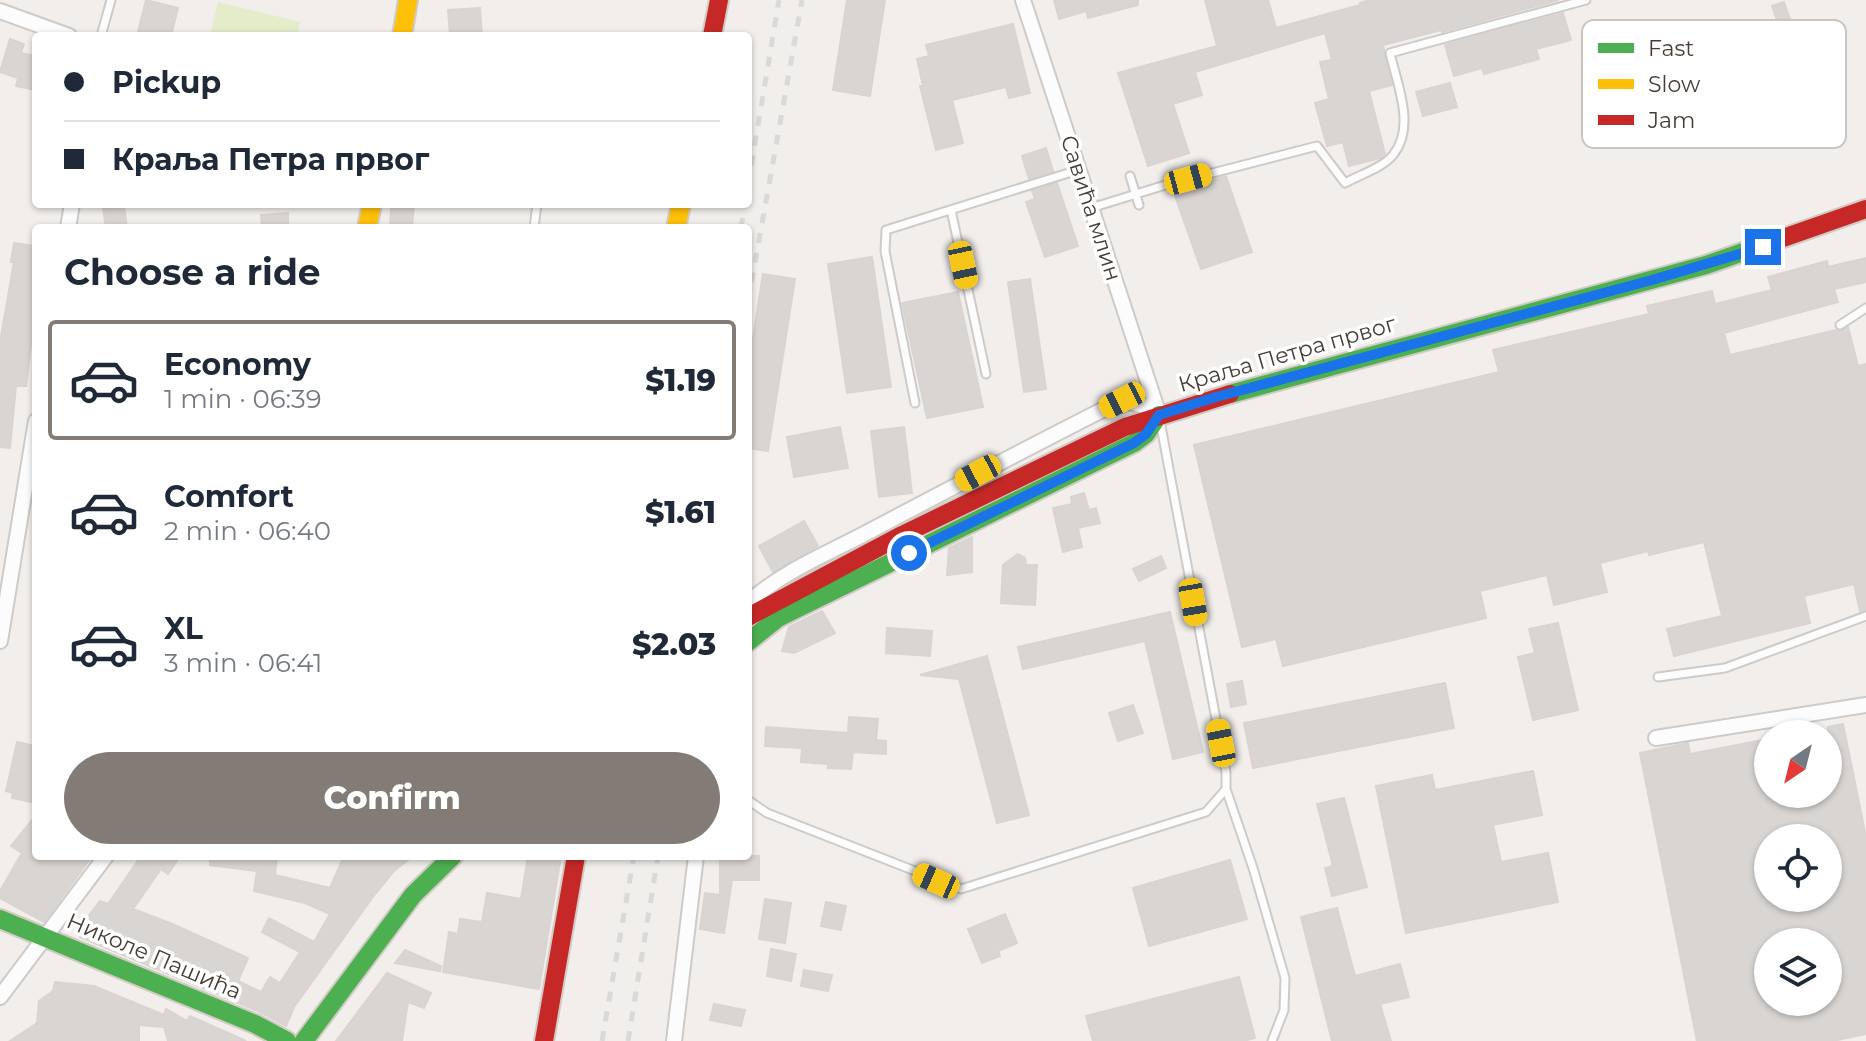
<!DOCTYPE html>
<meta charset="utf-8">
<style>
body{margin:0;font-family:Montserrat,sans-serif;background:#f2f2f3;color:#1f2937;height:100vh;display:flex;flex-direction:column;font-size:30px;white-space:nowrap}
*{box-sizing:border-box;margin:0}
p{font-size:26px;color:#747a83}
.icon{flex:none;width:44px;height:44px;fill:none;stroke:currentColor;stroke-width:2;stroke-linecap:round;stroke-linejoin:round}
.map{position:relative;flex:1;overflow:hidden}
.side{position:absolute;left:32px;top:224px;width:720px;height:636px;display:flex;flex-direction:column;background:#fff;border-radius:8px;box-shadow:0 2px 6px #0004}
.side>*{flex:none}
.guide{position:absolute;left:32px;top:32px;width:720px;height:176px;border-radius:8px;box-shadow:0 2px 6px #0004;display:grid;align-content:center;height:176px;padding:0 32px;background:#fff}
.needle{width:52px;rotate:215deg}
.fabs{position:absolute;left:1754px;top:720px;display:grid;gap:16px}
.fabs a{display:grid;place-items:center;width:88px;height:88px;border-radius:50%;background:#fff;box-shadow:0 2px 6px #0004;font-size:40px}
.end{position:absolute;width:36px;height:36px;margin:-18px;border:10px solid #1a73e8;background:#fff;box-shadow:0 0 0 4px #fff}
.from{border-radius:50%}
.car{position:absolute;width:24px;height:48px;margin:-24px -12px;border-radius:10px;box-shadow:0 0 6px 2px #0007;background:linear-gradient(#f5c518 24%,#345 0 40%,#f5c518 0 76%,#345 0 86%,#f5c518 0)}
.guide b{display:flex;align-items:center;gap:28px;height:76px;font-size:30px}
.guide b+b{border-top:2px solid #e0e1e3}
.guide i{width:20px;height:20px;background:#1f2937}
ul{padding:0;list-style:none}
li{display:flex;align-items:center;gap:24px;height:120px;margin:0 16px 12px;padding:0 16px;border:4px solid transparent;border-radius:8px}
li div{flex:1}
li b{display:block;font-size:30px}
li em{font-style:normal;font-weight:800}
li.current{border-color:#837b75}
li>.icon{width:72px;height:72px;stroke-width:1.5}
h2{padding:0 32px;font-size:36px;line-height:96px}
.primary-button{display:flex;gap:16px;margin-top:auto;padding:16px 32px}
.primary-button a{flex:1;height:92px;border-radius:48px;background:#837b75;color:#fff;font-size:32px;font-weight:800;line-height:92px;text-align:center}
.map>svg:first-child{display:block}
.grass{fill:#e5ecca}
.building{fill:#d9d5d2;stroke:#d9d4d1;stroke-width:2;fill-rule:evenodd}
.lines{fill:none;stroke-linecap:round;stroke-linejoin:round}
.lane-casing{stroke:#cecac7;stroke-width:11}
.street-casing{stroke:#cecac7;stroke-width:18}
.fast-casing{stroke:#d2cbc3;stroke-width:22}
.slow-casing{stroke:#d2cbc3;stroke-width:22}
.jam-casing{stroke:#d2cbc3;stroke-width:22}
.lane{stroke:#fdfcfc;stroke-width:7}
.street{stroke:#fdfcfc;stroke-width:14}
.fast{stroke:#4caf50;stroke-width:18}
.slow{stroke:#ffc107;stroke-width:18}
.jam{stroke:#c62828;stroke-width:18}
.rail{stroke:#d9d9d8;stroke-width:5;stroke-dasharray:10 10;stroke-linecap:butt}
.route{stroke:#1a73e8;stroke-width:10}
.labels{text-anchor:middle;dominant-baseline:central;stroke-width:7;stroke-linejoin:round;paint-order:stroke}
.street-label{font-size:22px;fill:#483d36;stroke:#fff}
.key{fill:#fff;stroke:#c8c5c3;stroke-width:2}
.key-label{font-size:22px;fill:#483d36}
</style>
<div class="map">
<svg width="1866" height="1041" viewBox="0 0 1866 1041">
<rect width="100%" height="100%" fill="#f1eeeb"/>
<path class="grass" d="M218,2l82,20 -3,14h-87z"/>
<path class="building" d="M146,0l32,8 -7,28h-34z
M847,0h38l-15,96 -37,-6z
M1054,0h84v5l-50,13 -2,-7 -27,8z
M1205,0h63l8,28 84,-23v-2l10,-3h189l-117,32 -1,-2 -58,15 9,40 -23,6 16,63 -5,4 -31,8 -6,-24 -16,4 -12,-43 14,-4 -9,-37 12,-2 -7,-27 -130,39 7,23 -29,9 16,49 -41,13 -30,-93 99,-27z
M1784,2l14,39 -12,5 -14,-40z
M480,8l2,28h-32l-2,-26z
M1563,13l8,27 -35,9 3,10 -55,15 -2,-6 -28,8 -9,-31z
M1013,24l17,69 -21,5 -3,-11 -54,13 11,43 -27,7 -16,-64h3l-6,-27 12,-3 -3,-11z
M10,39l14,5 -3,9 15,3v34l-20,-4 2,-8 -18,-6z
M1450,83l7,24 -34,9 -7,-24z
M1046,148l7,23 -24,8 -7,-23z
M1226,176l26,76 -51,17 -27,-76z
M1057,183l21,63 -33,11 -19,-55 9,-3 -3,-8z
M394,204h20l-2,24h-22l1,-19h4z
M124,206l3,22h-21l-3,-20z
M288,213v15h-26l-1,-13z
M14,243l22,3v56l-10,84h-10l-6,62 -10,-1v-105l14,-80h-3z
M872,257l19,130 -44,6 -19,-129z
M1866,258v24l-32,7 4,13 -114,31 6,22 106,-25 5,1 7,-4 10,39 8,-2v246l-6,1 -6,-27 -50,12 6,27 -136,33 -7,-27 55,-13 -18,-74 -55,13 -1,-4 -48,12 7,29 -53,13 -7,-30 -67,16 6,27 -203,48 -7,-27 -34,8 -48,-202 305,-73 -6,-22 156,-36 -2,-8 65,-15 3,13 57,-14 -4,-13 59,-16 1,6z
M763,274l32,5 -27,172 -20,-3v-78z
M1030,279l16,110 -22,3 -16,-110z
M958,292l25,115 -56,11 -25,-115z
M840,427l8,41 -54,9 -7,-40z
M904,427l8,66 -33,4 -8,-66z
M1084,493l5,17 7,-2 4,15 -22,5 4,19 -19,5 -10,-44 19,-4 -1,-7z
M804,521l14,25 -45,26 -14,-26z
M972,537v35l-25,3 2,-27z
M1018,554l7,4 1,7h11l-2,40 -34,-2 2,-38z
M1161,556l5,12 -27,13 -6,-12z
M822,611l13,22 -41,20 -12,-2 7,-24z
M1170,612l33,140 -30,7 -28,-118 -122,28 -5,-22z
M1558,623l20,87 -45,10 -15,-63 17,-4 -6,-24z
M887,628l45,3 -2,25 -44,-3z
M987,656l42,159 -32,8 -38,-144 -39,-4z
M1242,681l4,23 -15,3 -4,-23z
M1445,683l9,45 -201,40 -9,-45z
M1133,705l10,28 -25,8 -9,-28z
M849,717l29,2 -2,21 10,1v13l-33,-2 -2,17 -23,-1v-4l-27,-2 1,-14 -37,-2 1,-19 82,6z
M1843,724l23,113v197l-33,7h-136l-57,-288 48,-10 2,11 78,-15v55h60v-67zM1768,838h60v60h-60zM1768,942h60v60h-60z
M17,742l19,4v57l-24,-5 1,-5 -7,-2z
M1533,771l9,44 -49,10 8,37 47,-9 10,49 -152,31 -30,-147 56,-11 3,15z
M1344,798l23,89 -35,9 -7,-28 8,-2 -16,-62z
M36,815v41h56l-48,66 -44,-24v-7l22,-38 -11,-7z
M141,856h39l-12,18 -7,-5 -28,40 37,14 78,35 -10,23 23,11 9,-15 10,6 20,-31 -38,-20 7,-14 45,24 16,-28 -25,-11 -51,-12 3,-20 -47,-6v-9h67l-2,19 55,13 14,-32h69l-19,15 -19,23 -81,113 -8,19 -26,-14 -180,-75 1,-11 19,-25 8,3z
M528,856h33l-22,133 -96,-17 6,-40 9,2 2,-15 22,3 5,-29 34,6z
M744,856h15v24h-27l-8,53 -24,-4 5,-36 15,2v-36h24z
M1230,860l17,59 -98,27 -16,-58z
M765,899l26,4 -6,40 -26,-4z
M826,902l20,4 -5,24 -20,-4z
M1337,908l18,68 45,-12 9,33 -29,7 11,37h-59l-31,-124z
M1005,914l12,29 -19,8 2,5 -18,7 -14,-34z
M771,949l25,5 -5,27 -24,-5z
M405,950l36,16 -1,5 -45,-8z
M804,970l28,5 -4,16 -27,-5z
M387,973l44,20 -7,15 -16,-6 -6,39h-66z
M1239,977l16,61 -12,3h-150l-7,-25z
M55,982l39,4 70,29 2,-6 21,12 3,-5 56,25h-78l-4,-14 -25,-2v16h-129l27,-18 2,-22 14,-10z
M714,1004l31,6 -4,16 -31,-6z"/>
<g class="lines">
<g class="lane-casing">
<path id="lane" d="M101,36l10,-36
M1130,176l9,29
M1091,208l71,-22 155,-40 28,37c14,-8 39,-16 48,-28 23,-28 4,-71 -3,-102l196,-53
M951,210l35,164
M534,228l3,-24
M1840,325l26,-17
M915,403l-30,-152 1,-21 192,-60
M1658,677l67,-9 141,-52
M1226,789l27,79 32,110 -1,32 -12,31
M748,800l19,13 194,76 245,-77 20,-23v-17l-66,-351"/>
</g>
<g class="street-casing">
<path id="street" d="M1023,0l136,415
M0,11l69,25
M68,228l4,-24
M748,603c33,-31 81,-50 120,-71 85,-45 169,-89 254,-132l22,6 15,9
M0,641l36,-220
M1656,738l210,-33
M0,997l106,-141
M674,1041l22,-185"/>
</g>
<g class="fast-casing">
<path id="fast" d="M1230,394l476,-129 60,-21
M748,642l30,-24 356,-175 12,-9 13,-19
M0,919l255,105 32,17
M304,1041l109,-146 40,-39"/>
</g>
<g class="slow-casing">
<path id="slow" d="M402,36l6,-36
M367,228l5,-24
M676,228l5,-24"/>
</g>
<g class="jam-casing">
<path id="jam" d="M712,36l7,-36
M1766,244l100,-35
M748,617l154,-82 223,-108 105,-33
M544,1041l32,-185"/>
</g>
<use href="#lane" class="lane"/>
<use href="#street" class="street"/>
<use href="#fast" class="fast"/>
<use href="#slow" class="slow"/>
<use href="#jam" class="jam"/>
<path class="rail" d="M748,185l31,-185
M741,228l4,-24
M748,302l54,-302
M602,1041l32,-185
M628,1041l30,-185"/>
</g>
<g class="lines">
<path class="route" d="M909,553l225,-110 12,-9 13,-19 57,-18 436,-117 111,-33"/>
</g>
<g class="labels">
<g class="street-label">
<text transform="translate(1091 208) rotate(72)">Савића млин</text>
<text transform="translate(1287 354) rotate(-16)">Краља Петра првог</text>
<text transform="translate(154 956) rotate(23)">Николе Пашића</text>
</g>
</g>
<rect x="1582" y="20" width="264" height="128" rx="12" class="key"/>
<rect x="1598" y="43" width="36" height="10" fill="#4caf50"/>
<rect x="1598" y="79" width="36" height="10" fill="#ffc107"/>
<rect x="1598" y="115" width="36" height="10" fill="#c62828"/>
<g class="key-label">
<text x="1648" y="56">Fast</text>
<text x="1648" y="92">Slow</text>
<text x="1648" y="128">Jam</text>
</g>
</svg>
<div class="fabs">
<a><svg class="needle" viewBox="-14 -14 28 28"><path d="M0-13l5 13h-10z" fill="#e53935"/><path d="M0 13l5-13h-10z" fill="#747a83"/></svg></a>
<a><svg class="icon" aria-label="locate" viewBox="0 0 24 24"><circle cx="12" cy="12" r="6"/><path d="M12 2v4M12 18v4M2 12h4M18 12h4"/></svg></a>
<a><svg class="icon" aria-label="layers" viewBox="0 0 24 24"><path d="M12 4l9 5-9 5-9-5zM3 14l9 5 9-5"/></svg></a>
</div>
<i class="end from" style="left:909px;top:553px"></i>
<i class="end" style="left:1763px;top:247px"></i>
<i class="car" style="left:1188px;top:179px;rotate:75deg"></i>
<i class="car" style="left:963px;top:265px;rotate:168deg"></i>
<i class="car" style="left:1122px;top:400px;rotate:243deg"></i>
<i class="car" style="left:978px;top:473px;rotate:242deg"></i>
<i class="car" style="left:1193px;top:602px;rotate:170deg"></i>
<i class="car" style="left:1221px;top:743px;rotate:349deg"></i>
<i class="car" style="left:936px;top:881px;rotate:294deg"></i>
<div class="guide">
<b><i class="from"></i>Pickup</b>
<b><i></i>Краља Петра првог</b>
</div>
<section class="side">
<h2>Choose a ride</h2>
<ul>
<li class="current"><svg class="icon" aria-label="car" viewBox="0 0 24 24"><path d="M5 17H2v-5l4-1 3-4h7l3 4 3 1v5h-3M9 17h6M6 11h13"/><circle cx="7" cy="17" r="2"/><circle cx="17" cy="17" r="2"/></svg><div><b>Economy</b><p>1 min · 06:39</p></div><em>$1.19</em></li>
<li><svg class="icon" aria-label="car" viewBox="0 0 24 24"><path d="M5 17H2v-5l4-1 3-4h7l3 4 3 1v5h-3M9 17h6M6 11h13"/><circle cx="7" cy="17" r="2"/><circle cx="17" cy="17" r="2"/></svg><div><b>Comfort</b><p>2 min · 06:40</p></div><em>$1.61</em></li>
<li><svg class="icon" aria-label="car" viewBox="0 0 24 24"><path d="M5 17H2v-5l4-1 3-4h7l3 4 3 1v5h-3M9 17h6M6 11h13"/><circle cx="7" cy="17" r="2"/><circle cx="17" cy="17" r="2"/></svg><div><b>XL</b><p>3 min · 06:41</p></div><em>$2.03</em></li>
</ul>
<div class="primary-button"><a>Confirm</a></div>
</section>
</div>
